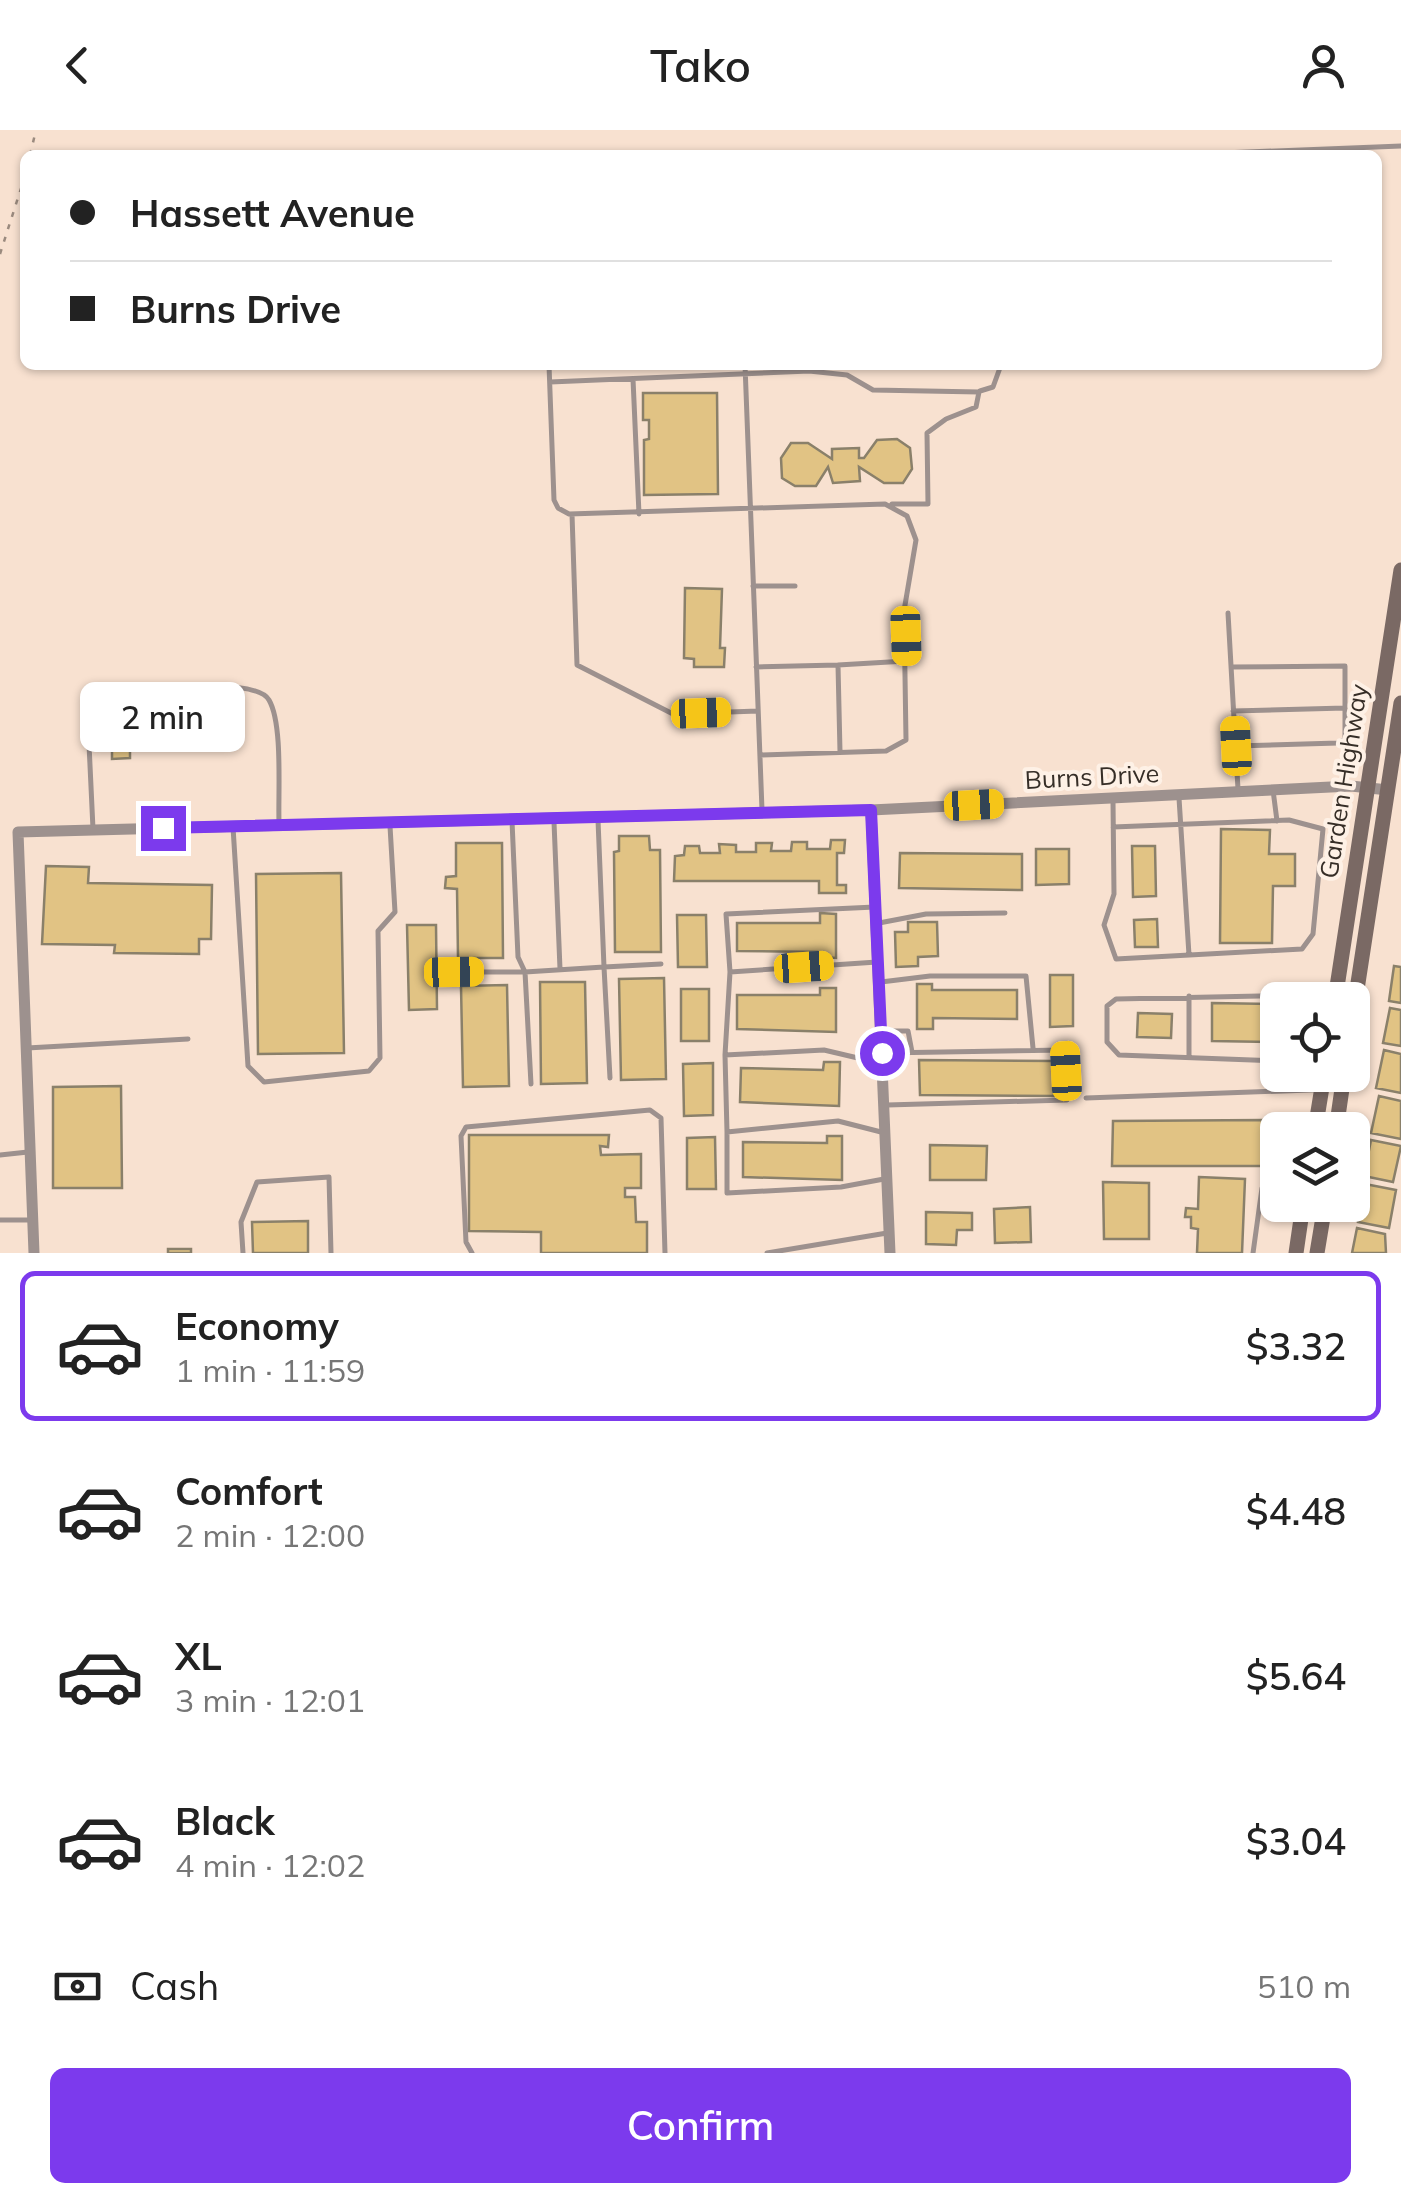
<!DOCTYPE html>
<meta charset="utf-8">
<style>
body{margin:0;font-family:Mulish,sans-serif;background:#f6f6f6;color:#222;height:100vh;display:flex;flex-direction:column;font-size:38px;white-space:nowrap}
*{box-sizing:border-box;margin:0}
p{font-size:32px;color:#767676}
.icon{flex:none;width:55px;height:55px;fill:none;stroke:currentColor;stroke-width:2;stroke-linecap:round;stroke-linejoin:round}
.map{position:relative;height:1123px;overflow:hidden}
.sheet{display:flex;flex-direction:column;background:#fff;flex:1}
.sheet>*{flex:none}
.hud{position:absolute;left:20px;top:20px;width:1362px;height:220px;border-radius:15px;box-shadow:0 2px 8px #0004;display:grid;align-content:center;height:220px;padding:0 50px;background:#fff}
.tools{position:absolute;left:1260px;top:852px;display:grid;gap:20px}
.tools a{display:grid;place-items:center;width:110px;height:110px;border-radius:15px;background:#fff;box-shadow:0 2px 8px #0004;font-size:50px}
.end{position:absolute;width:45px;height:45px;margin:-22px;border:12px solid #7c3aed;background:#fff;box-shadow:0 0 0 5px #fff}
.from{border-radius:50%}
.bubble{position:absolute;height:70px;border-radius:15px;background:#fff;box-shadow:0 2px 8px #0004;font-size:32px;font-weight:600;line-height:70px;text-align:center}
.car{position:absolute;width:30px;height:60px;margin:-30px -15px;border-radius:12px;box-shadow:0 0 8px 2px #0007;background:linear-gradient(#f5c518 24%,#345 0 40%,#f5c518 0 76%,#345 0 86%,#f5c518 0)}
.hud b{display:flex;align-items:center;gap:35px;height:95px;font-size:38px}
.hud b+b{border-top:2px solid #e0e0e0}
.hud i{width:25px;height:25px;background:#222}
ul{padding:18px 0 0;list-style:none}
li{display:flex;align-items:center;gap:30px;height:150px;margin:0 20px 15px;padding:0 30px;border:5px solid transparent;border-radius:15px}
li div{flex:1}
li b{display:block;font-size:38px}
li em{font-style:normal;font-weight:600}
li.current{border-color:#7c3aed}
li>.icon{width:90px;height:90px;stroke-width:1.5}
.pay{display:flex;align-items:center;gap:25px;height:110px;padding:0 50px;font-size:38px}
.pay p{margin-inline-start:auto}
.button{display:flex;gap:20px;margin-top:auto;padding:20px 50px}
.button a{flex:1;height:115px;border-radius:15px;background:#7c3aed;color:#fff;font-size:40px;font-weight:600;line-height:115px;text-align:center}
header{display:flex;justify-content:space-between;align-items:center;height:130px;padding:0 50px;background:#fff;font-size:45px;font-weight:600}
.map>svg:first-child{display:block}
.building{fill:#e1c384;stroke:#8a806a;stroke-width:2.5}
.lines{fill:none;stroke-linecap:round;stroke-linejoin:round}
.path{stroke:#9a8a7e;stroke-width:2.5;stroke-dasharray:5 8;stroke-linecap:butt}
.service{stroke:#9d918e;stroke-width:5}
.minor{stroke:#9d918e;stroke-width:11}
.secondary{stroke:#7a6964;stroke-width:15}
.route{stroke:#7c3aed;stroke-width:12}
.labels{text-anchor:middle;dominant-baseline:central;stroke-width:8;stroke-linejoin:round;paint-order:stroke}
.street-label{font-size:25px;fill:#362e27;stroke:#fef1e6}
</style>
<header><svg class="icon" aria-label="back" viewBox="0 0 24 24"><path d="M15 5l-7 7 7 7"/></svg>Tako<svg class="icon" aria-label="person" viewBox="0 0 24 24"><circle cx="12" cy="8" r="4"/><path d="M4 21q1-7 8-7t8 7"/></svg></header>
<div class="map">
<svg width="1401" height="1123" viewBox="0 0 1401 1123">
<rect width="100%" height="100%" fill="#f8e1d0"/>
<path class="building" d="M643,263h74l1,101 -74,1v-55l5,-1v-19h-6z
M897,309l13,9 2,21 -9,14h-19l-25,-16 1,14 -27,2 -5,-16 -12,19h-21l-13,-8 -1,-20 10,-15h17l24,16v-10l27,-1v10h5l13,-18z
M685,458l37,1 -2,59h5l-1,19h-30v-8l-10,-1z
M130,616v12l-18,1v-12z
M1221,699l49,1 -1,24h26v32h-22l-1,57h-52z
M619,706h30l1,14h10l1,102h-46l-1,-100 5,-1z
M831,710h14l-1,13h-7v32h9v8h-27v-12h-145l1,-25 9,-1 1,-9h14l1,7h20l-1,-9 17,1v7h20v-9h16l-1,8h20l1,-9h15v7h23z
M456,713h46l1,115h-45l-1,-69 -12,-1 1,-11 10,-1z
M1132,716h23l1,50 -23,1z
M1036,719h33v35l-33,1z
M900,723l122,1v36l-123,-2z
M46,736l43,1 -1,16 124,2 -1,54h-12v15l-85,-1 1,-8 -73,-1z
M341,743l3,180 -86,1 -2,-180z
M820,783l16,1v44l-14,-1 -1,-5 -84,-1v-28h83z
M677,785h29l1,52h-29z
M1157,789l1,28h-23l-1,-27z
M908,792h29l1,34 -20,1v9l-22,1 -1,-35h13z
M407,795h29l1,84 -28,1z
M1394,836l7,1v36l-12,-2z
M1050,845h23v51l-23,1z
M664,848l2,101 -45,1 -2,-101z
M540,852h45l2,101 -46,1z
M917,854h15v6h85v29l-84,-1v11h-16z
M507,855l2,101 -46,1 -2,-101z
M820,858h16v44l-99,-3v-34h83z
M681,859h28v52h-28z
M1212,873l65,1 1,38 -66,-1z
M1390,878l11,2v36l-18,-3z
M1138,883l34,1 -1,24 -34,-1z
M1384,920l17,4v39l-25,-5z
M919,930l135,1v35l-134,-1z
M824,932h16l-1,44 -99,-4 1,-34 82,2z
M713,933v52l-29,1 -1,-52z
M121,956l1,102h-69v-101z
M1379,966l22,5v38l-30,-6z
M1263,990v46h-151l1,-45z
M469,1005h140l-1,12 -8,-1 1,9 40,-1v34h-16v9h10l1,25h11v31h-106v-21l-72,-1z
M827,1006h15v44l-99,-3v-35l84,1z
M715,1007l1,52h-29v-51z
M1371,1010l30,6 -8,36 -29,-6z
M930,1015l57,1 -1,34h-56z
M1199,1047l46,2 -3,74h-45l1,-24 -7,-1v-11h-6l1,-9 12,1z
M1103,1052l46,1v56h-45z
M1365,1054l31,6 -7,38 -31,-6z
M1030,1077l1,35 -36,1 -1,-34z
M926,1082l46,1v17h-15l-1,15 -30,-1z
M308,1091v32h-55l-1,-31z
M1357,1098l28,6 1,19h-34z
M168,1119h23v4h-23z"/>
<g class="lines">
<path class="path" d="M30,25l6,-25
M0,124l25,-78"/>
<path class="service" d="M1173,25l228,-9
M549,235l5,135 4,8 11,6 316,-10 22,12 9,24 -12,71 2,129 -20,11 -126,4
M745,235l17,445
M633,249l6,135
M550,252l259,-11 38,4 26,15 106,2 -3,15 -30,12 -19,14 1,71h-36
M980,261l13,-4 8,-22
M572,384l5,151 96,49 85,-3
M753,456h42
M1228,483l10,176
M838,535l68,-4
M756,537l82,-2 2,87
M1231,537l114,-1v42l-112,3
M1235,616l103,-3 7,-4v-31
M1273,660l4,31
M1179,668l10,157
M1113,671l1,93 -10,31 12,34 186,-10 11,-15 10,-105 -34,-9 -176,7
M512,691l6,136 7,15 79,-5 -6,-147
M554,692l6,147
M233,697l15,239 16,16 105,-11 11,-13 -2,-127 17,-19 -5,-86
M93,699l-5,-106 6,-24 10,-8c31,-1 151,-16 165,9 14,24 9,92 10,123
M879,793l47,-9 79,-1
M455,842h70l6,112
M730,842l-4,-58 149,-7
M881,852l49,-6h96l7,72
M1189,866v60
M1307,870l2,-5 21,3
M883,901h25l4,21
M27,918l161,-9
M883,923l182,-3 2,50 -180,5
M725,925l5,-83 147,-10
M1278,931l-159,-6 -12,-13v-36l9,-7 193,-4
M610,948l-6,-111 57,-3
M1291,957l2,-12
M1086,968l251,-9
M727,1002l-2,-77 99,-5 55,13
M0,1025l28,-3
M884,1049l-43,8 -114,6v-61l111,-11 47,12
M0,1090h30
M243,1123l-2,-31 16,-40 72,-5 2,76
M472,1123l-6,-11 -5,-106 5,-9 184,-17 11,8 4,135
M767,1123l120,-20
M1253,1123l9,-65 16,3"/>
<path class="minor" d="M871,680l19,443
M34,1123l-16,-421 853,-22 480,-24 37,4"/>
<path class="secondary" d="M1335,870l66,-430
M1352,892l49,-319
M1315,1000l9,-55
M1336,1000l8,-55
M1296,1123l7,-48
M1317,1123l8,-48"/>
</g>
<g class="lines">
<path class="route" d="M163,698l708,-18 11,243"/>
</g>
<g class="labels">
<g class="street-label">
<text transform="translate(1092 646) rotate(-3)">Burns Drive</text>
<text transform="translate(1343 651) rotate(-81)">Garden Highway</text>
</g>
</g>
</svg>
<div class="tools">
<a><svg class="icon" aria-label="locate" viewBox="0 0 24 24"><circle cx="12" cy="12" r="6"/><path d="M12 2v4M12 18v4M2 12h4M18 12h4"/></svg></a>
<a><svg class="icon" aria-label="layers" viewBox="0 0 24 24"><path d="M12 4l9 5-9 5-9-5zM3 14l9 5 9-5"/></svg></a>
</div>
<i class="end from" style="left:882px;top:923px"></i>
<i class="end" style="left:163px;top:698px"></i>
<div class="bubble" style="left:80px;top:552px;width:165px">2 min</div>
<i class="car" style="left:906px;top:506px;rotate:178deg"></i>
<i class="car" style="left:701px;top:583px;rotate:88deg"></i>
<i class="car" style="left:1236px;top:616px;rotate:357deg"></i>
<i class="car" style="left:974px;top:675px;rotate:87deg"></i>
<i class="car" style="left:804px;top:837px;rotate:86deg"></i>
<i class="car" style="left:454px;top:842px;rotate:89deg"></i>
<i class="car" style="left:1066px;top:941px;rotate:357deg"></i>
<div class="hud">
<b><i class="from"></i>Hassett Avenue</b>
<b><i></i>Burns Drive</b>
</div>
</div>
<section class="sheet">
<ul>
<li class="current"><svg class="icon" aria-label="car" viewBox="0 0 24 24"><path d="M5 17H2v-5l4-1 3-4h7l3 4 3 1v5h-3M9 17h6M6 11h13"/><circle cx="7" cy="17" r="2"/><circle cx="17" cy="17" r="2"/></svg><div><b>Economy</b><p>1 min · 11:59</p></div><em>$3.32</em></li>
<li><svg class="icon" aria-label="car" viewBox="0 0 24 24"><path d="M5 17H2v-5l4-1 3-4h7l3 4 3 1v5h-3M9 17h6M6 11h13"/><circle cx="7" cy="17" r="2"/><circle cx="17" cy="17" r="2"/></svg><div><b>Comfort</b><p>2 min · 12:00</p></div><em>$4.48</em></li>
<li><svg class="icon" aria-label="car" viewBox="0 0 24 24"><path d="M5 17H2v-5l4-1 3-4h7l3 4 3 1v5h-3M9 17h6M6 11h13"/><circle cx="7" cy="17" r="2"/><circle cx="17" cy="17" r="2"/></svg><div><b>XL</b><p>3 min · 12:01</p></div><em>$5.64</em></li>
<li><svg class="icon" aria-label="car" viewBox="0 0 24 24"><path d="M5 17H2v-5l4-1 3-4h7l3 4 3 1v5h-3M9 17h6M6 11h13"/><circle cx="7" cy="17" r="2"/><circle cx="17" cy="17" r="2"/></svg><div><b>Black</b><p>4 min · 12:02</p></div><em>$3.04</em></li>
</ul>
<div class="pay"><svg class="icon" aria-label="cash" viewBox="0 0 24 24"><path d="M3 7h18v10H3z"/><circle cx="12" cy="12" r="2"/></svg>Cash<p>510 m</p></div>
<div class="button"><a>Confirm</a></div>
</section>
